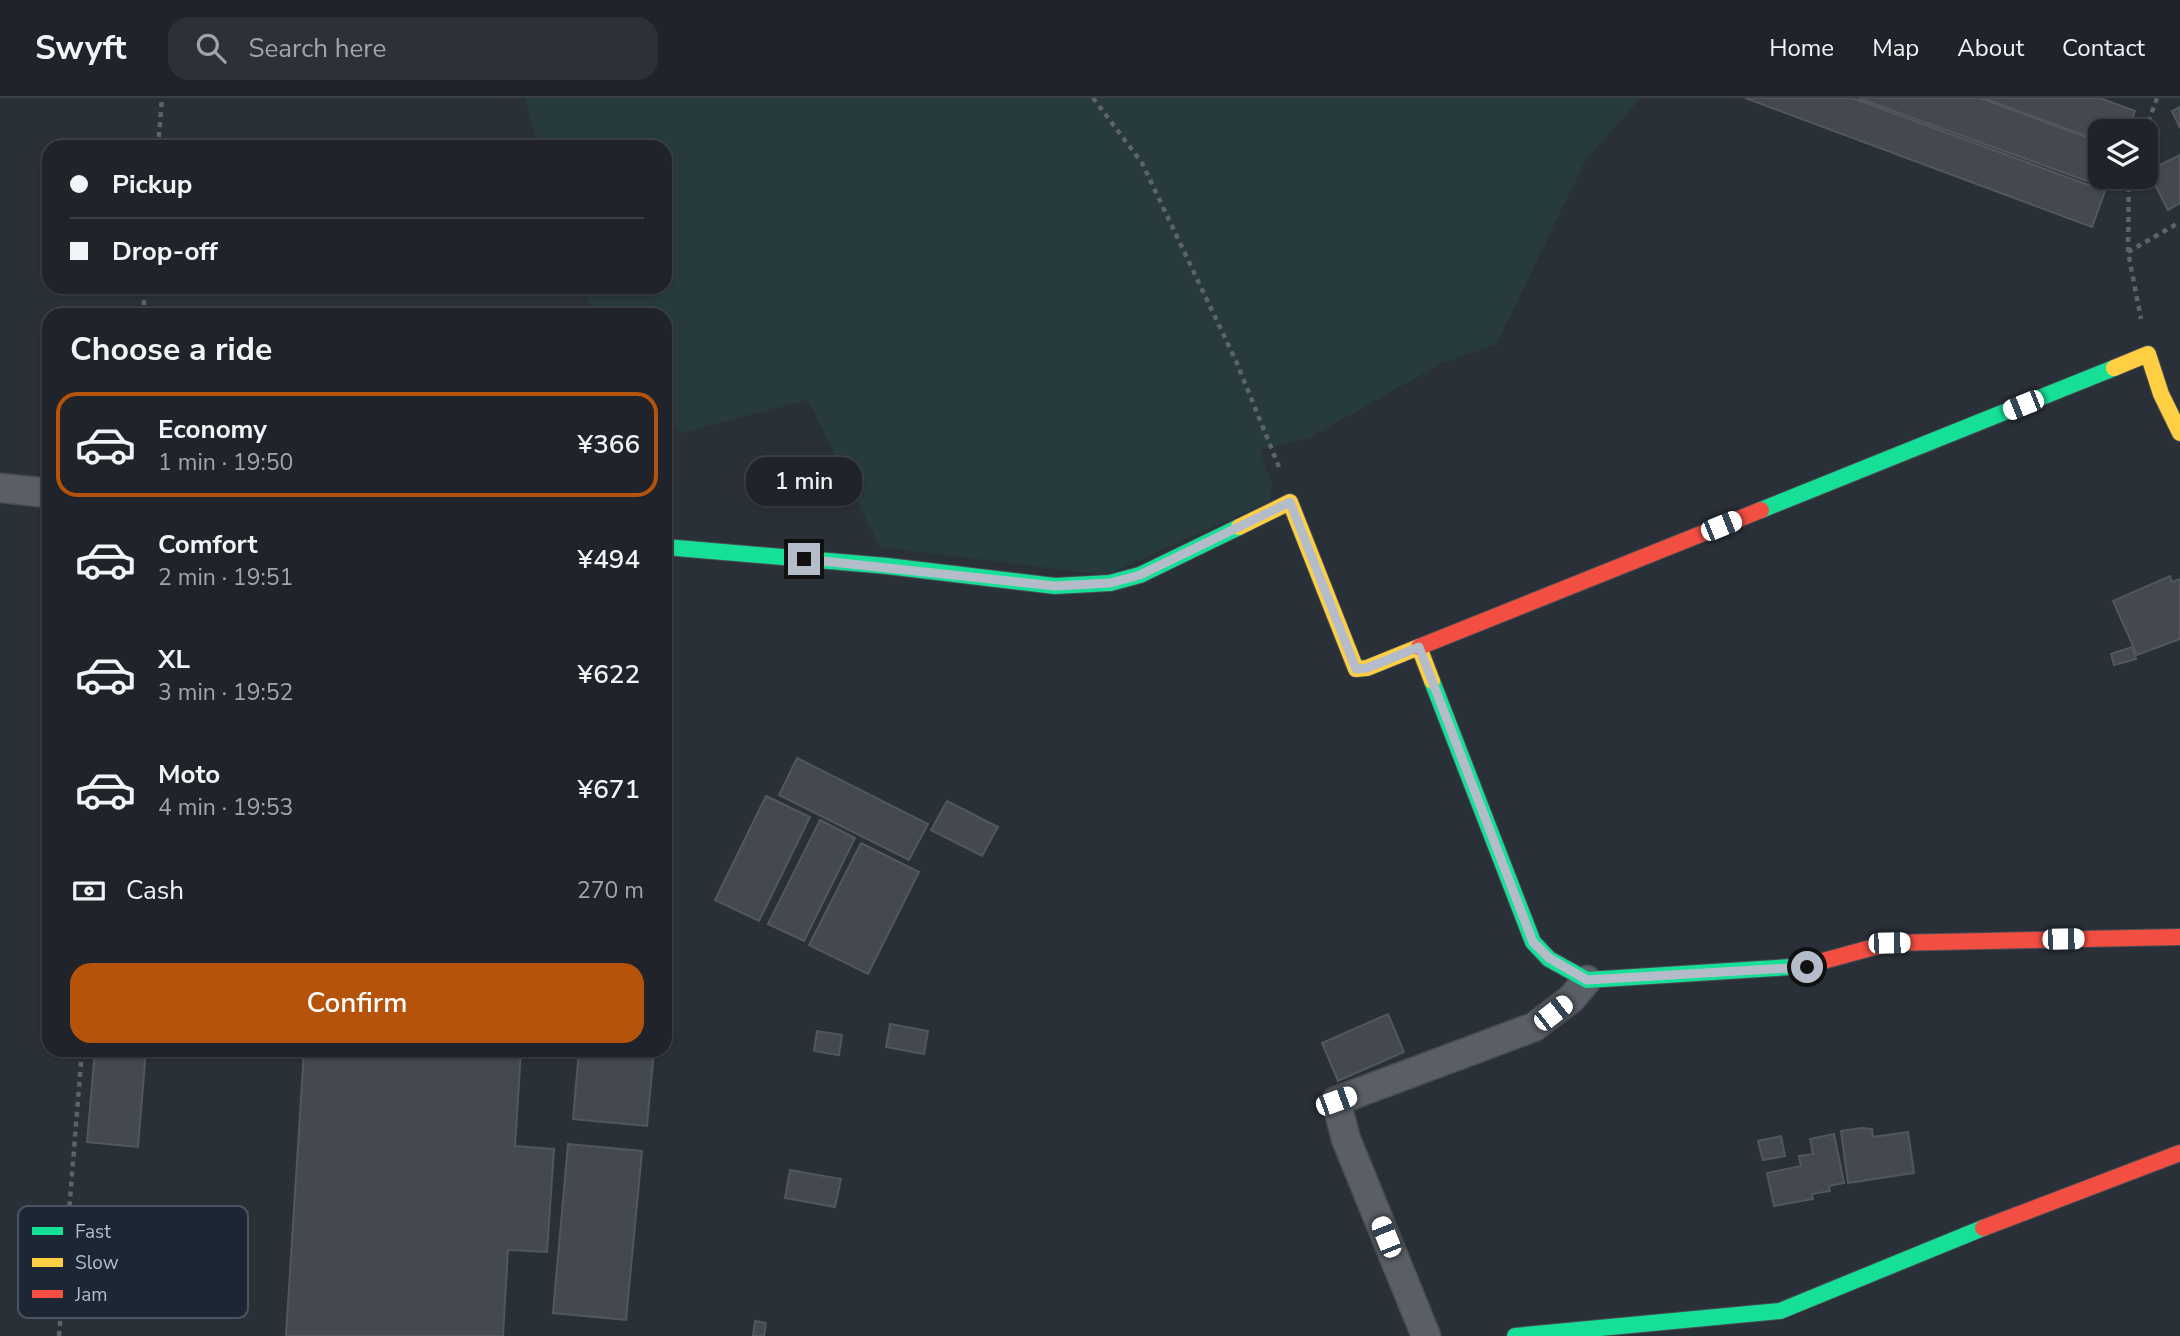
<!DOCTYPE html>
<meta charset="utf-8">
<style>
body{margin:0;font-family:"Nunito Sans",sans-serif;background:#2d3036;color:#f1f3f6;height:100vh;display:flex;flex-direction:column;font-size:26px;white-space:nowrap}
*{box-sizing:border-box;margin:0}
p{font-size:23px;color:#a2a4a8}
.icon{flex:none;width:38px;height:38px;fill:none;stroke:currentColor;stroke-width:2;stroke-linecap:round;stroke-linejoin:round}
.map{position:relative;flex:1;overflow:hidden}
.panel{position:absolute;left:42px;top:210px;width:630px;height:749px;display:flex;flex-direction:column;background:#20242a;border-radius:21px;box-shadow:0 2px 5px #0004,0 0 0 2px #3d4147}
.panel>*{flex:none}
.top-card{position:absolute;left:42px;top:42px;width:630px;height:154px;border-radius:21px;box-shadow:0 2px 5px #0004,0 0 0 2px #3d4147;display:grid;align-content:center;height:154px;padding:0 28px;background:#20242a}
.tools{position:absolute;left:2088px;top:21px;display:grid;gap:14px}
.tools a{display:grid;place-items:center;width:70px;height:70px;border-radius:14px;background:#20242a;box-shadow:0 2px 5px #0004,0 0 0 2px #3d4147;font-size:35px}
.end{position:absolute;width:32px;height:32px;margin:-16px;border:9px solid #b4bcc9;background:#111;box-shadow:0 0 0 4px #111}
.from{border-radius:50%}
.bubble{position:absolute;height:49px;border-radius:21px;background:#20242a;box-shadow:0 2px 5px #0004,0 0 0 2px #3d4147;font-size:23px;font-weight:600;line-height:49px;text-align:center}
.car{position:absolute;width:21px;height:42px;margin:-21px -10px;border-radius:9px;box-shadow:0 0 5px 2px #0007;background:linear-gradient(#fff 24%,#345 0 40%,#fff 0 76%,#345 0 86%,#fff 0)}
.top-card b{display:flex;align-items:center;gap:24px;height:66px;font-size:26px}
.top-card b+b{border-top:2px solid #3d4147}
.top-card i{width:18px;height:18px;background:#f1f3f6}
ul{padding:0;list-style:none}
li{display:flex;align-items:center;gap:21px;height:105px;margin:0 14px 10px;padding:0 14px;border:4px solid transparent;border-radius:21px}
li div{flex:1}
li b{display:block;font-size:26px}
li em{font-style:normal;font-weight:600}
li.on{border-color:#b45309}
li>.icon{width:63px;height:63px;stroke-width:1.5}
h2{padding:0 28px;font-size:32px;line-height:84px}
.pay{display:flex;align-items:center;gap:18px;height:77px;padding:0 28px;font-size:26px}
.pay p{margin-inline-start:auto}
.action{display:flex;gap:14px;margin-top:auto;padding:14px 28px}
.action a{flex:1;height:80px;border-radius:21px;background:#b45309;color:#fff;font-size:28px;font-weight:600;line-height:80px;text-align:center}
header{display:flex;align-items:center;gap:42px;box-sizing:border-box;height:98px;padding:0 35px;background:#20242a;border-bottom:2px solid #3d4147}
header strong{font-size:33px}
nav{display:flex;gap:38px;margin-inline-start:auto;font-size:24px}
.search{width:490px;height:63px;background:#2d3036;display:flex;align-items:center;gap:18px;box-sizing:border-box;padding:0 24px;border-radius:21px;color:#a2a4a8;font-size:26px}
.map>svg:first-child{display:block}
.green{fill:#273a3e}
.building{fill:#444950;stroke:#52575f;stroke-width:2}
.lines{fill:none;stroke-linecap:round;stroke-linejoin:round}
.street-casing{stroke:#484c53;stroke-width:31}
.fast-casing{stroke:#484c53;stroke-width:18}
.slow-casing{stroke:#484c53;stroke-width:18}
.jam-casing{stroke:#484c53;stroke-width:18}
.path{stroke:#5d636a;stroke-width:4.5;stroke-dasharray:5 5;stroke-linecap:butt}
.street{stroke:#5a5e66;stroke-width:28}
.fast{stroke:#16e098;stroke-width:16}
.slow{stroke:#ffcf43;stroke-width:16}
.jam{stroke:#f24e42;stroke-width:16}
.route{stroke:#b4bcc9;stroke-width:9}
.key{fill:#1d2633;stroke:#4a5360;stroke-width:2}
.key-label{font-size:19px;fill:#b4bcc9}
</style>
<header>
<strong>Swyft</strong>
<div class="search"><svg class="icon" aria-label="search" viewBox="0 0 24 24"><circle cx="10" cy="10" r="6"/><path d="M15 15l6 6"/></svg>Search here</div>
<nav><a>Home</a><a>Map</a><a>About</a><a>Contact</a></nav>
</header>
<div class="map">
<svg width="2180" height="1238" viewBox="0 0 2180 1238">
<rect width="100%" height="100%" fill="#2a3038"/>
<path class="green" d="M524,0h1117l-55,61 -90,186 -54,18 -131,74 -51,13 12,34 -2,17 -164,74 -226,-28 -72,-147 -128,33 -15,-11v-107h-72l-9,-28h81v-140h-125z"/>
<path class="building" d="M1745,0h107l253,93 -13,36z
M1858,0h122l120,44v35h10l-4,11z
M1983,0h117l35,13 -8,20h-27v10z
M2180,9v21l-8,-17z
M2180,57v48l-12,7 -20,-39z
M2170,478l2,6 8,-3v60l-43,16 -24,-54z
M2132,549l4,12 -22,6 -3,-11z
M797,660l131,66 -19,36 -130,-65z
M766,698l44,21 -51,104 -44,-21z
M947,703l51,26 -16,29 -51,-26z
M820,722l35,18 -51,103 -36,-17z
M861,745l58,29 -51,102 -59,-29z
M1388,916l16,38 -66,29 -16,-38z
M890,926l38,7 -4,23 -38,-7z
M817,933l25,4 -3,20 -25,-4z
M95,952h51l-8,97 -51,-5z
M304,952h217l-6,96 39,3 -7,103 -39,-2 -5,86h-217z
M579,952h75l-7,76 -74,-7z
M1861,1030l11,1 1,8 35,-5 6,41 -66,10 -7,-52z
M1834,1036l10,49 -15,3 1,5 -18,3 1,5 -39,7 -7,-33 34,-7 -2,-10 14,-2 -3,-15z
M1781,1038l4,20 -22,4 -5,-19z
M568,1046l74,7 -16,169 -73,-7z
M790,1072l51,9 -6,28 -50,-9z
M755,1223l11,2 -2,13h-11z"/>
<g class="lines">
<g class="street-casing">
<path id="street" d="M0,390l49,5
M1426,1238l-80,-197 -10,-38 198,-74 37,-28 16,-19"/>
</g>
<g class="fast-casing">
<path id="fast" d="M1761,412l353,-142
M665,449l222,19 168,20 55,-3 30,-8 99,-48
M1432,583l101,261 16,17 38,21 220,-14 16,-5
M1515,1238l265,-25 203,-83"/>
</g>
<g class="slow-casing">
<path id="slow" d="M2114,270l34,-14 13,40 19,39
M1239,429l51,-25 66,167 11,-1 52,-21 13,34"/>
</g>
<g class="jam-casing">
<path id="jam" d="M1419,549l342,-137
M1823,863l66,-18 291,-6
M1983,1130l197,-75"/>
</g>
<path class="path" d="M1093,0l49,65 94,198 43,106
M2145,33l12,-33
M158,49l4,-49
M2129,79l-1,75 13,67
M2128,154l52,-30
M143,217l2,-28
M59,1238l23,-286"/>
<use href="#street" class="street"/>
<use href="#fast" class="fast"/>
<use href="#slow" class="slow"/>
<use href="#jam" class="jam"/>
</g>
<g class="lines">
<path class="route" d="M804,461l251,27 55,-3 30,-8 150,-73 66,167 11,-1 52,-21 114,295 16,16 38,22 220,-13"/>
</g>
<rect x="18" y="1108" width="230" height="112" rx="10" class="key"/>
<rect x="32" y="1129" width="31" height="8" fill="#16e098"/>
<rect x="32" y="1160" width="31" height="9" fill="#ffcf43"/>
<rect x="32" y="1192" width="31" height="8" fill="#f24e42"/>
<g class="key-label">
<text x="75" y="1140">Fast</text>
<text x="75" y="1171">Slow</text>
<text x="75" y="1203">Jam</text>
</g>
</svg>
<div class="tools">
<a><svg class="icon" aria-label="layers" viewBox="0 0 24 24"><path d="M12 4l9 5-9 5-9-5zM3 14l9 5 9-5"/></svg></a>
</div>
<i class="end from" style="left:1807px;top:869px"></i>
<i class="end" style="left:804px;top:461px"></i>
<div class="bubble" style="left:746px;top:359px;width:116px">1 min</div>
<i class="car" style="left:2023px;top:307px;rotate:248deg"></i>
<i class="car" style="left:1721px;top:428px;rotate:68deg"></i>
<i class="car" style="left:2063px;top:841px;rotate:89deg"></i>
<i class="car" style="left:1889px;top:845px;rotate:89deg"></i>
<i class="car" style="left:1553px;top:915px;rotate:52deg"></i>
<i class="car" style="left:1336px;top:1003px;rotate:70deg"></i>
<i class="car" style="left:1386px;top:1139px;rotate:338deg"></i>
<div class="top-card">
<b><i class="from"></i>Pickup</b>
<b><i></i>Drop-off</b>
</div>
<section class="panel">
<h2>Choose a ride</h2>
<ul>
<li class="on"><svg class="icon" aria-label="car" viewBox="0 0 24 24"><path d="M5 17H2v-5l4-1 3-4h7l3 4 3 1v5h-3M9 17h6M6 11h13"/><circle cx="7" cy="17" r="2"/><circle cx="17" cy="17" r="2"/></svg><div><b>Economy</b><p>1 min · 19:50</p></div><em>¥366</em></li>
<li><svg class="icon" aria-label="car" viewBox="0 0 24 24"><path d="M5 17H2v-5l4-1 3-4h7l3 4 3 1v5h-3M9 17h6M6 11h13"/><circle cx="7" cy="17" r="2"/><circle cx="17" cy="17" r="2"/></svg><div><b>Comfort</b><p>2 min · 19:51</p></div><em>¥494</em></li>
<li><svg class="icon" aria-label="car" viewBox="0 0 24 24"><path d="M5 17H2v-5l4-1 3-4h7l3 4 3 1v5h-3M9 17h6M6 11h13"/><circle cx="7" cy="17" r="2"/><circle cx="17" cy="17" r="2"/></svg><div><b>XL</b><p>3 min · 19:52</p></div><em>¥622</em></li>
<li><svg class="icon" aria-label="car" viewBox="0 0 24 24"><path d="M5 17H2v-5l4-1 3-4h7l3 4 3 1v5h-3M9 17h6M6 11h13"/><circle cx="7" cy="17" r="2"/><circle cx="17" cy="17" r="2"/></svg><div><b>Moto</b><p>4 min · 19:53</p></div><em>¥671</em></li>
</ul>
<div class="pay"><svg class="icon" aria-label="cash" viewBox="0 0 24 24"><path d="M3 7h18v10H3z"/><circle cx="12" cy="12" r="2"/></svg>Cash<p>270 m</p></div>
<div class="action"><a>Confirm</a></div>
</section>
</div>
